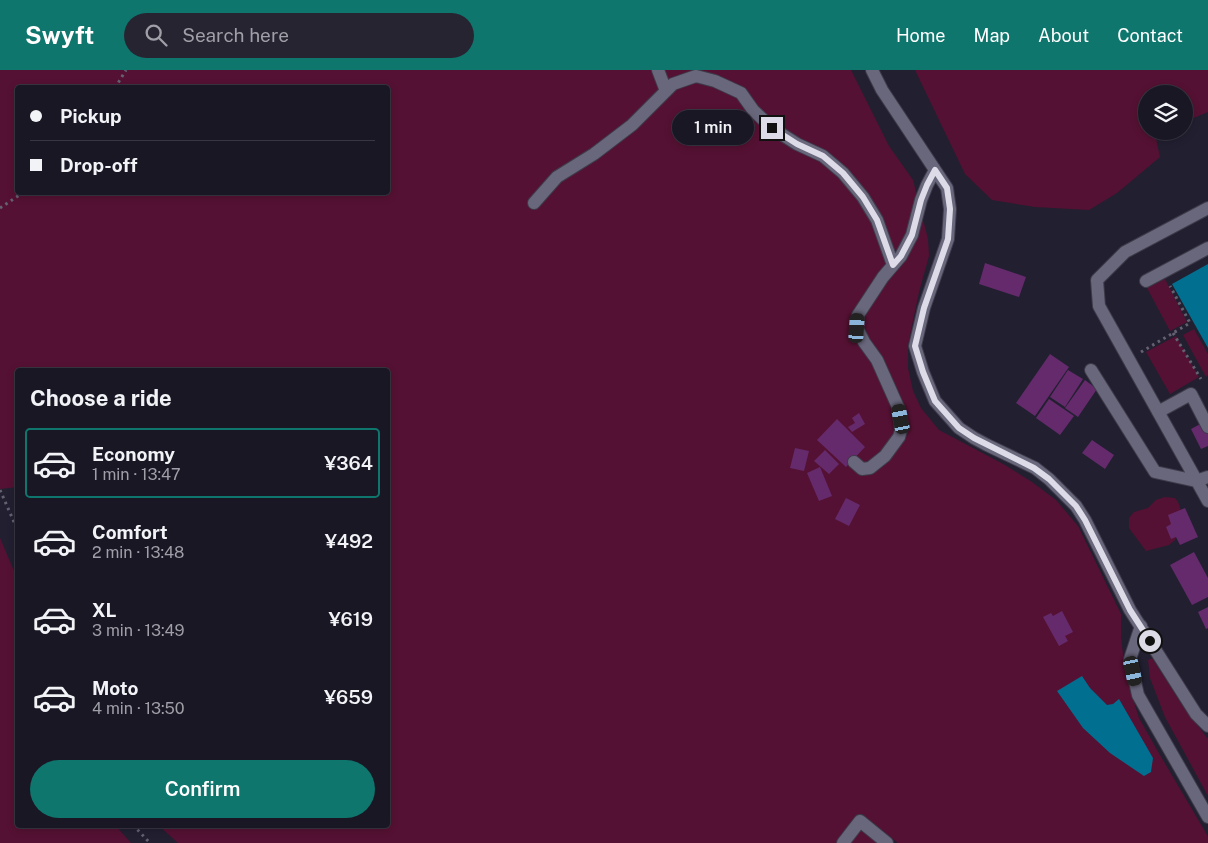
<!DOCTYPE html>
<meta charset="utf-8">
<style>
body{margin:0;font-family:"Public Sans",sans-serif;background:#272432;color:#f1f3f6;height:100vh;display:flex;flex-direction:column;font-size:19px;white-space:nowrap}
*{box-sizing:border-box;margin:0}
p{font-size:16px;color:#9f9fa7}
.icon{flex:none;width:28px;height:28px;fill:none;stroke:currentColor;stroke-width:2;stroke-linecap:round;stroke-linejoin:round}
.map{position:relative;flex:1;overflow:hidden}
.side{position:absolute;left:15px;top:298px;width:375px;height:460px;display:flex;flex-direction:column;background:#1a1725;border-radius:5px;box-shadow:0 2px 8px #0003,0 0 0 1px #383642}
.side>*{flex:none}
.guide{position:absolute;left:15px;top:15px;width:375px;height:110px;border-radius:5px;box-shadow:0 2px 8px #0003,0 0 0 1px #383642;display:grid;align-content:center;height:110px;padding:0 15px;background:#1a1725}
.buttons{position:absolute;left:1138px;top:15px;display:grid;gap:10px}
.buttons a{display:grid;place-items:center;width:55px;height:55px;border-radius:50%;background:#1a1725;box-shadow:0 2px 8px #0003,0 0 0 1px #383642;font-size:25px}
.end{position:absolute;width:22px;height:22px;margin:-11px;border:6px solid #dcdbe7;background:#111;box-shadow:0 0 0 2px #111}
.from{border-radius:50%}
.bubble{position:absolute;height:35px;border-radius:18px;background:#1a1725;box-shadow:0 2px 8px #0003,0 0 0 1px #383642;font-size:16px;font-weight:600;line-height:35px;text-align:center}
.car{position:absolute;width:15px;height:30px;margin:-15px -8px;border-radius:6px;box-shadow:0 0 4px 1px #0007;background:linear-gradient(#222 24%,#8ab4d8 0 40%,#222 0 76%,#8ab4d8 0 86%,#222 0)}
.guide b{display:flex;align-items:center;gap:18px;height:48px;font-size:19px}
.guide b+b{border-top:1px solid #383642}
.guide i{width:12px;height:12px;background:#f1f3f6}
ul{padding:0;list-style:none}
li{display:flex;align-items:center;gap:15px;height:70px;margin:0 10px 8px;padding:0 5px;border:2px solid transparent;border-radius:5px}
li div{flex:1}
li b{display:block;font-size:19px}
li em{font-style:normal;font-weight:600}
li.current{border-color:#0f766e}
li>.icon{width:45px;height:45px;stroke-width:1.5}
h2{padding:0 15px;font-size:22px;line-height:60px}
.cta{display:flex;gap:10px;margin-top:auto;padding:10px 15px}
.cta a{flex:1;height:58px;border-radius:30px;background:#0f766e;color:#fff;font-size:20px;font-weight:600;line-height:58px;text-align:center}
header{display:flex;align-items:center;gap:30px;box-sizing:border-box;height:70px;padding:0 25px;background:#0f766e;color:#fff}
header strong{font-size:24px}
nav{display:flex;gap:28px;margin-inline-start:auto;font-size:18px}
.search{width:350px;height:45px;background:#272432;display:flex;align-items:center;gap:12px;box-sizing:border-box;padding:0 18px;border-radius:28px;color:#9f9fa7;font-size:19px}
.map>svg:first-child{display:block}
.green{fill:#513;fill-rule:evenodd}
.water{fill:#006f90}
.building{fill:#642a6b}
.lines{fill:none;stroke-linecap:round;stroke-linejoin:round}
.lane-casing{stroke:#3e3b4a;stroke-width:14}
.street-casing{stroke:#3e3b4a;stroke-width:14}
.path{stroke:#646171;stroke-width:3;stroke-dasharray:2.5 4;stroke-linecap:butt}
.lane{stroke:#69677c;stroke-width:12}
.street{stroke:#69677c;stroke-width:12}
.route{stroke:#dcdbe7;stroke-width:6}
</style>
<header>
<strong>Swyft</strong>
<div class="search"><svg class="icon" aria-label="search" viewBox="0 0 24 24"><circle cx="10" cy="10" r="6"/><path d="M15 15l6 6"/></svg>Search here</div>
<nav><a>Home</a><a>Map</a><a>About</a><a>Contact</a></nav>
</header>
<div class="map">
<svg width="1208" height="773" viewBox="0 0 1208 773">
<rect width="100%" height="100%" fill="#221f31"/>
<path class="green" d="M0,0h851l38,76 24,34 15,59 1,17 -10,36 -11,53v23l5,23 8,17 18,22 66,35 27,17 24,18 22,26 43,88v22l3,28 8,32 7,22 18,32 49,83 2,4v6h-310l-36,-29 -25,29h-659l-20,-18h230v-455h-370l-1,117 -17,2zM18,18h370v104h-370z
M915,0h293v42l-24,10v-28h-38v37h16l-7,3 5,23 -43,36 -28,17 -54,-3 -43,-7 -27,-26z
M1165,209l22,43 -17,9 -23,-43z
M1194,259l14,25v21l-2,2 -23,-42z
M1176,266l23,41 -29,17 -24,-42z
M1165,427l10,1c11,13 4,26 0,42l-6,5 -23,6 -17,-23v-10l5,-6 14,-4 8,-8z
M0,468l17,40 1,247h97l16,18h-131z
M1152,588l32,50 24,31v57l-43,-79 -15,-39 -2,-18z
M859,759l18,14h-29z"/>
<path class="water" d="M1208,194v84l-36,-64z
M1082,606l8,12 17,17 6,-1 6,-5 34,59 -2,14 -7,4 -34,-23 -27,-25 -26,-37z"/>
<path class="building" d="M985,193l41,14 -7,20 -40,-13z
M1050,284l19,13 -34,49 -19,-13z
M1068,300l15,9 -18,28 -15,-10z
M1085,310l12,9 -19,28 -13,-9z
M1049,329l25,17 -14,19 -24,-17z
M859,343l6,11 -13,8 -4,-5 7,-4 -3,-5z
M837,349l28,28 -19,20 -29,-27z
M1202,353l6,10v13l-7,3 -10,-20z
M1092,370l22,15 -9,14 -23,-16z
M795,378l14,3 -5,20 -14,-3z
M825,380l14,14 -10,10 -15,-13z
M820,397l12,29 -13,5 -12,-28z
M846,428l14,7 -11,21 -14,-7z
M1185,438l13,29 -18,8 -4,-8 -5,2 -5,-12 5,-3 -3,-9z
M1194,482l14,26v19l-16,8 -22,-40z
M1208,537v21l-2,1 -8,-17z
M1062,541l11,21 -8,4 3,5 -9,5 -16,-29 8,-4 2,3z"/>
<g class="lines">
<g class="lane-casing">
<path id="lane" d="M1208,138l-83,44 -28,28 2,26 109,195
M1146,211l62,-33
M1091,300l64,102 41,9 12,-4
M1158,342l33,-18 17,33
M1141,556l-11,33 8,36 70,122
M843,773l17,-22 27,22"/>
</g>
<g class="street-casing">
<path id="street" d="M658,0l8,21
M872,0l10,20 65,98 3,21 -2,30 -24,69 -9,38 8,26 12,29 24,27 15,10 13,7 48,23 14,11 27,27 9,14 45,90 66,104 12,12
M534,133l23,-26 37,-23 38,-29 41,-41 23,-8 19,5 26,12 12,17 19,18 25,16 26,12 20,17 20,24 14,23 16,45
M854,392l8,7 8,-1 15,-12 14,-19 2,-7 -3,-23 -21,-47 -13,-18 -7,-14 1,-13 25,-38 18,-21 11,-21 9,-35 6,-15 8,-15"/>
</g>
<path class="path" d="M115,18l11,-18
M0,138l24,-16
M1173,263l28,46
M1141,282l49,-29 -20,-37
M0,420l18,41
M133,755l17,18"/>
<use href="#lane" class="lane"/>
<use href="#street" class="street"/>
</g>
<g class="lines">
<path class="route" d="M772,58l25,16 26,12 20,17 20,24 14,23 16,45 8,-9 11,-21 9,-35 6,-15 8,-15 12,18 3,21 -2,30 -24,69 -9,38 8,26 12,29 24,27 15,10 60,30 15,11 27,27 9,14 45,90 20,31"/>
</g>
</svg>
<div class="buttons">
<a><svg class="icon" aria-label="layers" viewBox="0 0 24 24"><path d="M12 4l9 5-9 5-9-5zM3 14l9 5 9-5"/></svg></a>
</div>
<i class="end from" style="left:1150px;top:571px"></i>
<i class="end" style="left:772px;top:58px"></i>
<div class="bubble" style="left:672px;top:40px;width:82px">1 min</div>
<i class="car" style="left:857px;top:258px;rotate:4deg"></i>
<i class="car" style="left:901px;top:349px;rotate:349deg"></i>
<i class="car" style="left:1133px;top:601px;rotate:168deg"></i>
<div class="guide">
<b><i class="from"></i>Pickup</b>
<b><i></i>Drop-off</b>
</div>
<section class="side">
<h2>Choose a ride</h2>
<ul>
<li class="current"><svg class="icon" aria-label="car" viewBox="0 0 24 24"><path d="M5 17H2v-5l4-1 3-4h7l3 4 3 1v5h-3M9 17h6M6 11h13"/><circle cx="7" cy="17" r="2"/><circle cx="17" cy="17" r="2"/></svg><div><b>Economy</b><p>1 min · 13:47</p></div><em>¥364</em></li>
<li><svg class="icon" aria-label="car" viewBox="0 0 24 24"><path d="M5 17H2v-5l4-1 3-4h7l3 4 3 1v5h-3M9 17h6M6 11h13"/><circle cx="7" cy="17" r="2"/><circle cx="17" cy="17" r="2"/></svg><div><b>Comfort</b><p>2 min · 13:48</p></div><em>¥492</em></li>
<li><svg class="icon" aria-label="car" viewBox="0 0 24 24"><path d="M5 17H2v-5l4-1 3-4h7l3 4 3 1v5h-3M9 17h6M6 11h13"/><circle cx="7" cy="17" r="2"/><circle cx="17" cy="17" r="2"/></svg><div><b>XL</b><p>3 min · 13:49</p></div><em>¥619</em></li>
<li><svg class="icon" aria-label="car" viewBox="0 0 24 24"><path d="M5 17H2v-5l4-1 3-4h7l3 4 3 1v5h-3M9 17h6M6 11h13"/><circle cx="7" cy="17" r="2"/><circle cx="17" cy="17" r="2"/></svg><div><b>Moto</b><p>4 min · 13:50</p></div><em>¥659</em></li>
</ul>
<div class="cta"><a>Confirm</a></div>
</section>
</div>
